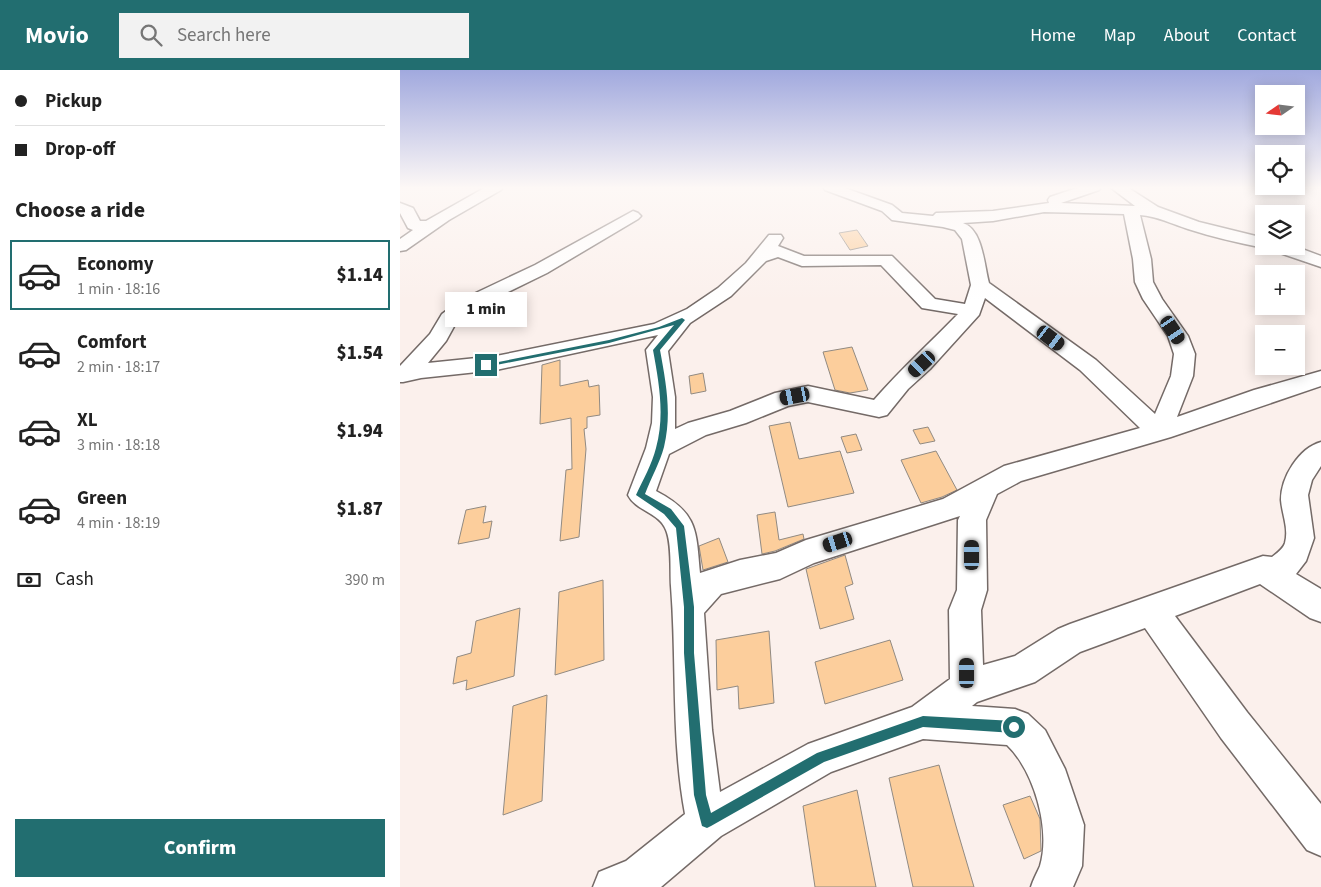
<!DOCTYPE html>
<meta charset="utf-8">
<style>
body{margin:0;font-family:"Source Sans 3",sans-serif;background:#f2f2f2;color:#222;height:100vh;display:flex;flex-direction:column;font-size:19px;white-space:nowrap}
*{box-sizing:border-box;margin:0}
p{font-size:16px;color:#767676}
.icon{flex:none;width:28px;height:28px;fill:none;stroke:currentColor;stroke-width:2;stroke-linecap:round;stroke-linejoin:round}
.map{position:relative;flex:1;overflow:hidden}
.sheet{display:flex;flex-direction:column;background:#fff;width:400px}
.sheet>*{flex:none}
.banner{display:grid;align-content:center;height:110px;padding:0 15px;background:#fff}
.needle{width:32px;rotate:256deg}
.buttons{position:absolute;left:855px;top:15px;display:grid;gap:10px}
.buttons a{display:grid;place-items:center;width:50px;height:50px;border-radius:0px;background:#fff;box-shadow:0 2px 12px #0003;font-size:25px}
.end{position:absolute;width:22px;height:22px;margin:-11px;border:6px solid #226e70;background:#fff;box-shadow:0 0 0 2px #fff}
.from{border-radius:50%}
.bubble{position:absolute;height:35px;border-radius:0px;background:#fff;box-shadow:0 2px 12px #0003;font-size:16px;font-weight:800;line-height:35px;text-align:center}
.car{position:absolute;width:15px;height:30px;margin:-15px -8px;border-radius:6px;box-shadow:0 0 4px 1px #0007;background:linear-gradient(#222 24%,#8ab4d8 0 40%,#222 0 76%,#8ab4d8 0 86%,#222 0)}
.banner b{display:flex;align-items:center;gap:18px;height:48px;font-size:19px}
.banner b+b{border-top:1px solid #e0e0e0}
.banner i{width:12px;height:12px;background:#222}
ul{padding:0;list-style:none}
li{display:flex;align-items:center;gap:15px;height:70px;margin:0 10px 8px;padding:0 5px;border:2px solid transparent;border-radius:0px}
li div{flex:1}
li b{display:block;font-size:19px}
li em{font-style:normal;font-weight:800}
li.selected{border-color:#226e70}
li>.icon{width:45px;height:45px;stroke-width:1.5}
h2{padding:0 15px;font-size:22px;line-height:60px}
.pay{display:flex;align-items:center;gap:12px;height:55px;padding:0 15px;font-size:19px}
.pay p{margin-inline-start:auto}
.button{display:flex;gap:10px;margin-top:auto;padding:10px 15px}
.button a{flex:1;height:58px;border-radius:0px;background:#226e70;color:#fff;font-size:20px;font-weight:800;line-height:58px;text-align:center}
header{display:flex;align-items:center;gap:30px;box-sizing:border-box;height:70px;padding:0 25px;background:#226e70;color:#fff}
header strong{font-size:24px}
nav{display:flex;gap:28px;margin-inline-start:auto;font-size:18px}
.search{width:350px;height:45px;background:#f2f2f2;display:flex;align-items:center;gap:12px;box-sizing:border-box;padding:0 18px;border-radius:0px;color:#767676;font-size:19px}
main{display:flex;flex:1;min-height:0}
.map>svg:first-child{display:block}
.building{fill:#fcce9c;stroke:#918a82}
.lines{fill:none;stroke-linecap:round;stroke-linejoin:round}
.minor-casing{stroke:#746a67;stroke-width:3}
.minor{fill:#fff;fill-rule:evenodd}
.route{fill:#226e70}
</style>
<header>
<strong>Movio</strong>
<div class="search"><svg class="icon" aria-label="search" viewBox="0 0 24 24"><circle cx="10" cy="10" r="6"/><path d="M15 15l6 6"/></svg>Search here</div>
<nav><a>Home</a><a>Map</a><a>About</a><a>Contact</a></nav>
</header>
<main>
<section class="sheet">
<div class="banner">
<b><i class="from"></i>Pickup</b>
<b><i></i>Drop-off</b>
</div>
<h2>Choose a ride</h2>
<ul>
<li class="selected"><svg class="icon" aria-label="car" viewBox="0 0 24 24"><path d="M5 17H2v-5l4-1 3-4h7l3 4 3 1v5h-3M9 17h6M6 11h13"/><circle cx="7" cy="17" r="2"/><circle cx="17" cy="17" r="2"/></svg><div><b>Economy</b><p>1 min · 18:16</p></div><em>$1.14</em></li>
<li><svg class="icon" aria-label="car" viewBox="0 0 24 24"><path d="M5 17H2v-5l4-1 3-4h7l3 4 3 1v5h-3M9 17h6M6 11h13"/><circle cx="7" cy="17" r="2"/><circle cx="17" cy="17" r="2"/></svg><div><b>Comfort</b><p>2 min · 18:17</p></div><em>$1.54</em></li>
<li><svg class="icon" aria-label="car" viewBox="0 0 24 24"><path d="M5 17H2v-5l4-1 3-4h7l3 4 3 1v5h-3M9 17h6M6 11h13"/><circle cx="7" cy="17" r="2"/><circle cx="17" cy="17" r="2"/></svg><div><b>XL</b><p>3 min · 18:18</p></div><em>$1.94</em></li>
<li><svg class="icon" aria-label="car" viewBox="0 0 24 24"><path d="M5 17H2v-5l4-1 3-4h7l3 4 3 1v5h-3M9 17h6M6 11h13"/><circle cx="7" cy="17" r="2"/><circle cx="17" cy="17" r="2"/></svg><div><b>Green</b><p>4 min · 18:19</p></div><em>$1.87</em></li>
</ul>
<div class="pay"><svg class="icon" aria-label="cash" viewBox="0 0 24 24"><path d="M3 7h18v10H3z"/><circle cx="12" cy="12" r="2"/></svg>Cash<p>390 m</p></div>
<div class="button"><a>Confirm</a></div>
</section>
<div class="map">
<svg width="921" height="817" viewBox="0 0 921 817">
<rect width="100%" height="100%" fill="#fbf0ec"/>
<path class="building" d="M457,160l11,16 -18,4 -11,-17z
M452,277l16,43 -18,3 -15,-3 -12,-38z
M160,290v26l28,-6 1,7 10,-2 1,30 -13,2v11l-3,1 2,20 -7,88 -19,4 6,-71 6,-1 -1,-51 -31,6 2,-59z
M303,303l3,18 -15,3 -2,-18z
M390,352l9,37 41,-8 14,42 -66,14 -19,-81z
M528,357l7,14 -15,3 -7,-14z
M456,364l6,16 -15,3 -6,-16z
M536,381l21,39 -15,7 -21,6 -20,-43z
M86,436l-3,17 9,-2 -3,17 -31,6 8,-34z
M375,442l4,28 24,-6 1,5 -29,12 -13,3 -5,-39z
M319,468l9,24 -25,8 -4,-24z
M445,485l8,29 -8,3 9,32 -34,10 -14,-60z
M203,510l1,80 -49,15 4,-83z
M120,538l-6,68 -48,14 1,-10 -14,4 4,-27 14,-4 5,-32z
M369,561l5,72 -35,6 -1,-23 -21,4 -1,-50z
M490,570l13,40 -78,24 -10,-42z
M147,625l-5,106 -39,14 10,-109z
M539,695l17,61 18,61h-61l-24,-109z
M457,720l19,97h-61l-12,-81z
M630,726l10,23 1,32 -17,8 -21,-54z"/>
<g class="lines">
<g class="minor-casing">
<path id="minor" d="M86,117h17l-2,3 -52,30 -43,30 -6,1v-12l13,-9 -5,-2 -8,-15v-10l13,5 7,13h6z
M423,117h19l50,18 10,8 31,3 3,-3 57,-2 56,-8 -1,-3 2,-3 30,-10h21l-2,3 -38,13 74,3 -25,-19h17l31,20 41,15 65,16v8h30l27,10v11l-50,-17 -2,-3 -5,1c-25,-5 -51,-11 -76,-19 -16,-5 -31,-13 -48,-14l11,44 2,23 9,17 26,37 7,18 -2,22 -16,41 77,-27 67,-19v15l-150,51 -150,44 -24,13 -11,26 1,70 -6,20 2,55 32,-9 43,-27 12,-5 193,-68 9,1c5,-4 11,-8 13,-14 4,-15 -3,-29 -4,-43 0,-23 18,-52 40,-58v24l-9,14 -4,15 6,43 -8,23 -10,13 25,15v33l-11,-4 -50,-34 -85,32 72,96 74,92v52l-14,-6 -86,-112 -76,-110 -65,24 -45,30 -58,20 -5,4 43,3 13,5 17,16 20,39 19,56 -2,41 -9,21h-42c2,-7 6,-14 9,-21 11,-37 -6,-95 -33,-121l-84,-6 -92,33 -110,64 -60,51h-68l6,-15 27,-11 59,-47c-14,-75 -8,-152 -14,-228 -1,-16 1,-42 -5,-56 -6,-17 -30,-19 -38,-35l18,-47 6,-25 1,-26 -7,-47 12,-15 -162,35 -75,8 -18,4h-3v-16l30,-32 12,-20 19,-14 74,-35 98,-54 5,2 3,3 -3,3 -91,54 -72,35 -18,13 -11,20 -18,22 68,-7 158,-32 33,-15 31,-21 28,-25 23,-28h12l2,3 -5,8 26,10h88l43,43 30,5 6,-19 -9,-46 -7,-9 -12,-3 -51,-7 -10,-9 -57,-21zM644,142l80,2 9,45 2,23 8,17 25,37 6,18 -3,22 -16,38 -59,-54 -107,-77c-5,-18 -6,-53 -26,-60l30,-2zM378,187l24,9 79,-1 41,43 36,6c-28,29 -58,56 -84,86l-66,-14 -33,7 -45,18 -42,12 -13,6v-32l-7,-46 22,-28 41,-27 35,-35zM585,228l95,72 60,58 -136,38 -61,33 -137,41 -30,13 -36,7 -40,13c-4,-43 -2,-60 -44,-82l13,-37 37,-19 40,-12 42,-17 20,-4 71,15 8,-2 21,-26 22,-20 49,-54zM560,446l-2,4 -1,70 -8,20 1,69 -38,28 -104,37 -88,48 -8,-62 -8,-117 17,-19 59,-15 34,-16z"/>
</g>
<use href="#minor" class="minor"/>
</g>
<linearGradient id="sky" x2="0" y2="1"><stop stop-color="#a1a9de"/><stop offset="0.51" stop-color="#fdf8f6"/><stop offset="1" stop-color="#fdf8f6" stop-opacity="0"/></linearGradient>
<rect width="921" height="231" fill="url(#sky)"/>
<path class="route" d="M282,248l3,2 -25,30c6,33 12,63 4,97 -4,15 -13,31 -19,47l26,15 13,17 10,81v46l12,142 5,18 106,-60 106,-37 91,5 4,2 2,4 -2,4 -4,2 -91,-6 -99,35 -113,64 -4,2 -5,-2 -8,-31 -10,-142v-46l-8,-79 -12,-14 -28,-19c7,-15 16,-31 20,-47 9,-33 3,-65 -3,-98l21,-25 -65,18 -123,24 -3,-2 126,-25 50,-13z"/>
</svg>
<div class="buttons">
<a><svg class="needle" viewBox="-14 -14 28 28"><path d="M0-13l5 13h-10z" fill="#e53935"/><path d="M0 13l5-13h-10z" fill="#767676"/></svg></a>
<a><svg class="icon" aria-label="locate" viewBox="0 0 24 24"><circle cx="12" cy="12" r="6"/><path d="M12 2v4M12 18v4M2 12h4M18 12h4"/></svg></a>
<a><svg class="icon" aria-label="layers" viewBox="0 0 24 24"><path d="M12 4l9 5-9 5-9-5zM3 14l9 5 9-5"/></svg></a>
<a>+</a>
<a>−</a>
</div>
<i class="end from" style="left:614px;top:657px"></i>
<i class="end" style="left:86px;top:295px"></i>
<div class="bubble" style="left:45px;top:222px;width:82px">1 min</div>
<i class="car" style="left:773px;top:260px;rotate:146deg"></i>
<i class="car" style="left:651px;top:268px;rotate:127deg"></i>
<i class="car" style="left:522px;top:294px;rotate:227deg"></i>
<i class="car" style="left:395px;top:326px;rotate:259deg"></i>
<i class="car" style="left:438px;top:472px;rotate:252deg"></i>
<i class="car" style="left:572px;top:485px;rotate:0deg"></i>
<i class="car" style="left:567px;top:603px;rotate:0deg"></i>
</div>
</main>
